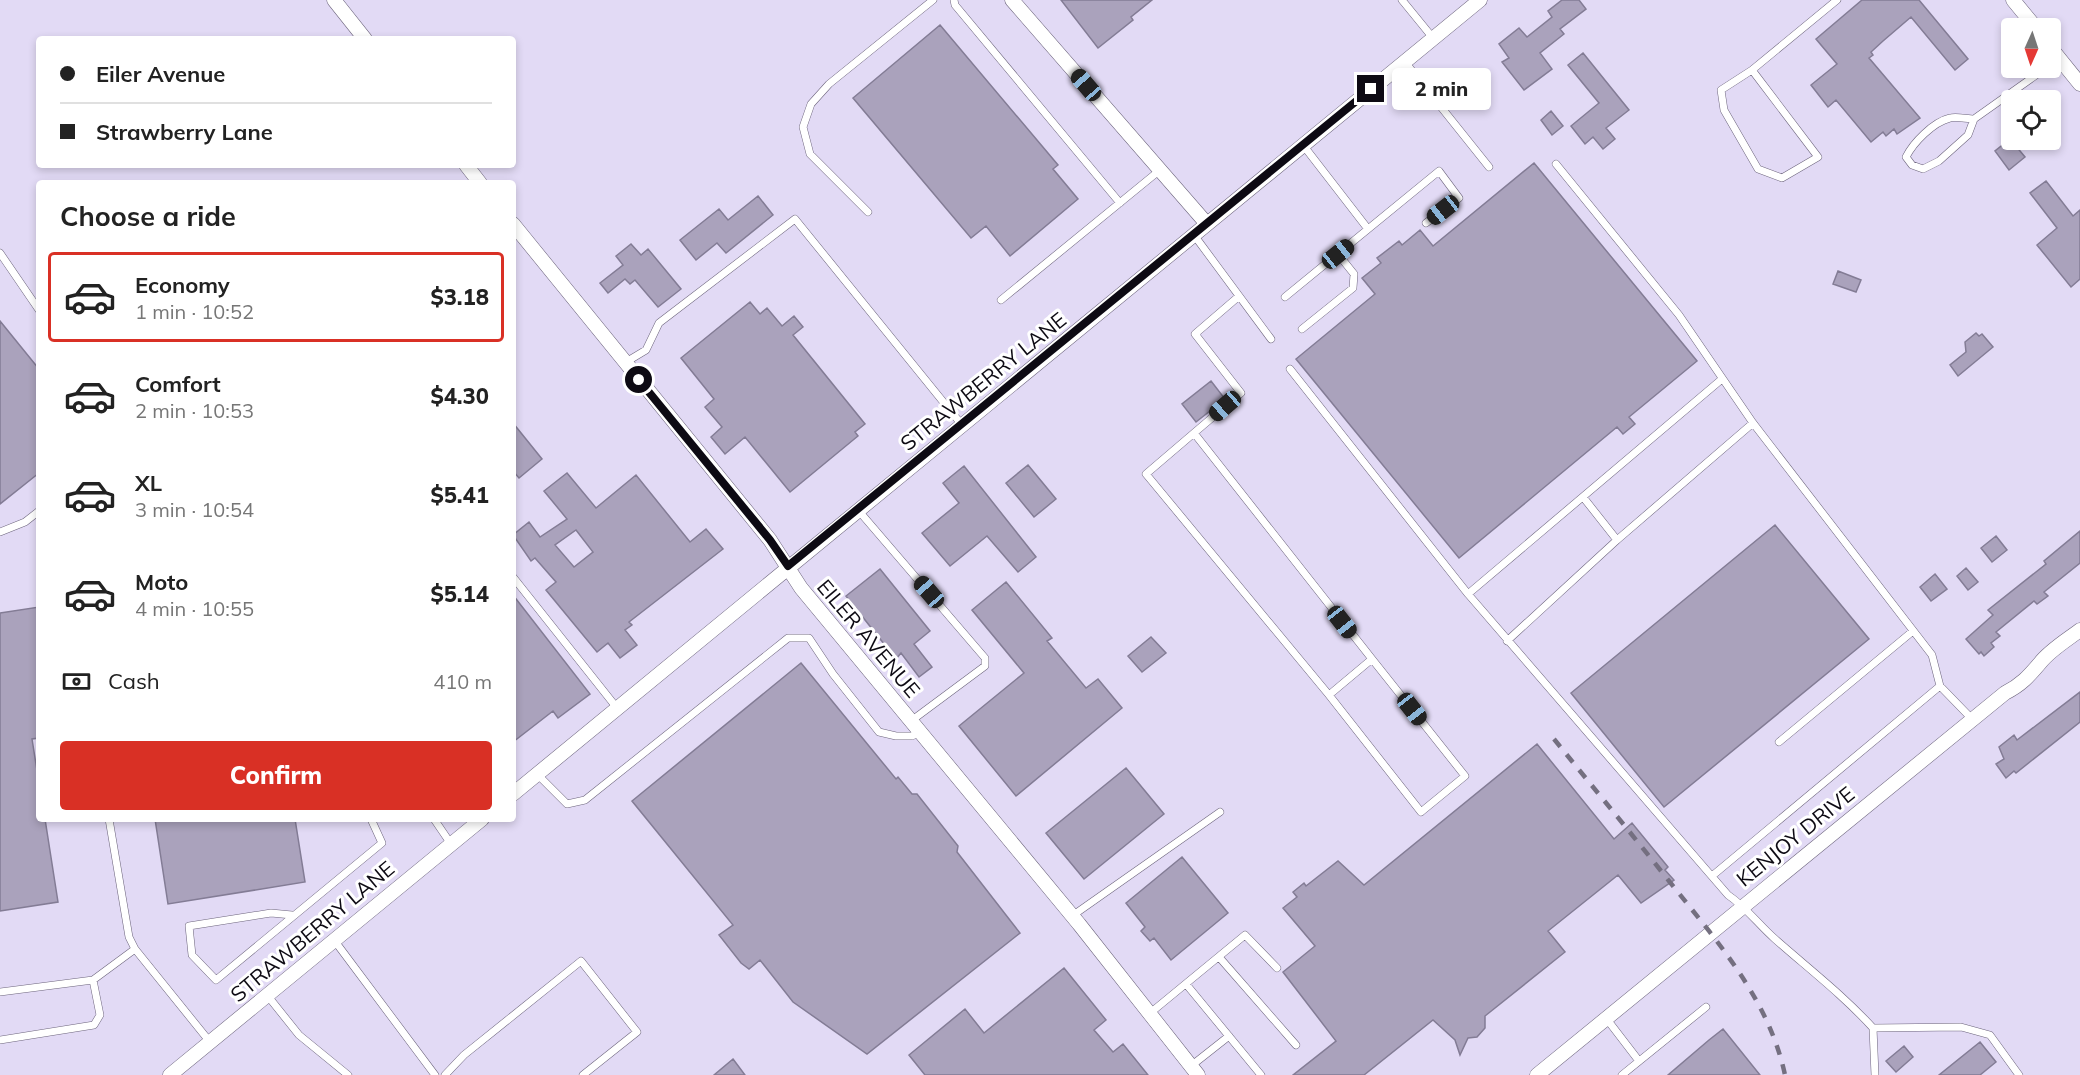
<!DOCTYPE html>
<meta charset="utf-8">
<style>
body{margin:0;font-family:Mulish,sans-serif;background:#f2f2f2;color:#222;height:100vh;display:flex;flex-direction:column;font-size:22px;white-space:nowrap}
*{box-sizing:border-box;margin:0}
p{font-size:20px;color:#767676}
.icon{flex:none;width:33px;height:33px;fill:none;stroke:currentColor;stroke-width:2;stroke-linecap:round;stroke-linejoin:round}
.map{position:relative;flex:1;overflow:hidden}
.panel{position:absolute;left:36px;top:180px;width:480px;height:642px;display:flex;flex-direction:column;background:#fff;border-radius:6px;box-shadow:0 3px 9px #0003}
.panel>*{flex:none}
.hud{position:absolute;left:36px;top:36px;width:480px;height:132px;border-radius:6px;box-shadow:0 3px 9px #0003;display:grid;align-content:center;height:132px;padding:0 24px;background:#fff}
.needle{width:39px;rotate:183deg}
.buttons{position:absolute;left:2001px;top:18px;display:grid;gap:12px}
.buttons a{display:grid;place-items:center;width:60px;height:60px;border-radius:6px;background:#fff;box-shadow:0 3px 9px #0003;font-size:30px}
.end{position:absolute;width:27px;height:27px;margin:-14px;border:8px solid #0d0a13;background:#fff;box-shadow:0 0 0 3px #fff}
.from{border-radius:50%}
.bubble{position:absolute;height:42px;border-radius:6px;background:#fff;box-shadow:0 3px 9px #0003;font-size:20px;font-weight:800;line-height:42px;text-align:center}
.car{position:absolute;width:18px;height:36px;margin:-18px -9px;border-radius:8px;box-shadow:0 0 4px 2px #0007;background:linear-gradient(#222 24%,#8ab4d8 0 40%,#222 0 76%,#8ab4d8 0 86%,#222 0)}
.hud b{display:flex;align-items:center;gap:21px;height:57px;font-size:22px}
.hud b+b{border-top:2px solid #e0e0e0}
.hud i{width:15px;height:15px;background:#222}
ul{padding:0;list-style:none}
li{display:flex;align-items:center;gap:18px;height:90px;margin:0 12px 9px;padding:0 12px;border:3px solid transparent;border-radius:6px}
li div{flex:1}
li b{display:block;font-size:22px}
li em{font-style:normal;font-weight:800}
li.on{border-color:#d93025}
li>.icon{width:54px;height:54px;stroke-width:1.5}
h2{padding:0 24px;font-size:27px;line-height:72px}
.pay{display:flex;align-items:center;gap:15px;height:66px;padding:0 24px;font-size:22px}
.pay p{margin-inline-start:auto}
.action{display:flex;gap:12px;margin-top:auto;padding:12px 24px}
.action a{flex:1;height:69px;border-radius:6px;background:#d93025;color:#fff;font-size:24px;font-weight:800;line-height:69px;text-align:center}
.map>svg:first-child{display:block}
.building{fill:#aaa2bc;stroke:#837c95;stroke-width:1.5;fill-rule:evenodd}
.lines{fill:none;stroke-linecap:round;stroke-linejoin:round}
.service-casing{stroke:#6c647c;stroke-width:8}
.minor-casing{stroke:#6c647c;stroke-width:15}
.service{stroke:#fff;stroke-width:7}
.minor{stroke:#fff;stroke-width:14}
.rail{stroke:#746f80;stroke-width:4.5;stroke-dasharray:10 10;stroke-linecap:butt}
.route{stroke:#0d0a13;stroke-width:8}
.labels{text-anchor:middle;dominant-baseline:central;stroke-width:6;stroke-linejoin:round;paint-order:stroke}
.street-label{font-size:21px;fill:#0d0a13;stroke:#fff}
</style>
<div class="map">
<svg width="2080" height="1075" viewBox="0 0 2080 1075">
<rect width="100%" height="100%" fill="#e2daf5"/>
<path class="building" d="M1061,0h91l-21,17 2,3 -35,28z
M1562,0h17l7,9 -26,20 4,5 -24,19 12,16 -28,21 -22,-28 7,-4 -10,-14 20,-16 8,9 25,-20 -4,-6z
M1862,0h57l49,59 -13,11 -44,-53 -28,24 -12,11 2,3 -4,3 51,60 -23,16 -3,-5 -8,7 -3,-4 -12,10 -35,-42 -8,7 -17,-22 26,-21 -21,-25z
M940,25l118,140 -5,4 25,30 -68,57 -24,-30 -15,12 -118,-140z
M1583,53l46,57 -23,18 9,11 -12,10 -10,-12 -8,7 -14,-18 28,-23 -31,-38z
M1551,111l12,15 -11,9 -11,-15z
M2010,139l15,18 -16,13 -14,-19z
M1534,163l163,198 -68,56 6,7 -12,10 -6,-7 -158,131 -163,-199 79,-65 -13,-16 19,-15 -4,-5 22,-17 3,4 18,-15 13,16z
M2046,181l27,35 7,-6v69l-9,8 -34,-42 20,-17 -27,-35z
M758,196l15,19 -47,38 -9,-10 -21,17 -16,-20 39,-31 9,11z
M631,244l10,11 7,-6 33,40 -23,18 -23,-27 -5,4 -5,-5 -17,14 -8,-10 23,-18 -7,-9z
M1838,271l23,9 -5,12 -23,-8z
M750,302l10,12 7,-6 15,18 12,-10 9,11 -10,8 72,89 -10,8 3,4 -68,56 -45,-55 -20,17 -14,-17 11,-10 -17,-20 9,-8 -33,-41z
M0,321l39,48v104l-39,31z
M1976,333l3,3 3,-2 11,13 -35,29 -8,-11 16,-13 -1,-10z
M1211,381l14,18 -29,23 -14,-18z
M513,423l29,36 -23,19 -6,-7z
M1028,465l28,34 -22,18 -28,-34z
M964,466l72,91 -18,15 -31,-36 -37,30 -28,-33 37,-30 -16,-20z
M567,473l29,35 40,-33 54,67 16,-13 17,20 -94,73 3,3 -7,5 12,15 -17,13 -12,-15 -11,9 -51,-62 10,-8 -21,-24 -4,3 -18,-26 16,-13 11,15 27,-18 -23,-28zM576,530l17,22 -19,15 -19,-22z
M1775,525l94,114 -205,168 -93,-114z
M2080,531v32l-36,29 4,4 -11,8 -3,-3 -38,31 4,4 -9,7 3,4 -10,9 -3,-4 -2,2 -13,-15 27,-24 -5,-5 58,-46 -2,-3z
M1996,536l11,14 -15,12 -11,-14z
M1966,568l12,14 -10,8 -11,-14z
M880,569l50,62 -16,13 18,23 -13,10 -18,-24 -5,6 -50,-63z
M1935,574l12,15 -16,12 -11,-14z
M1006,582l46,56 -5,3 39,47 12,-9 24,29 -106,88 -57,-70 65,-53 -52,-63z
M513,595l77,99 -32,24 -5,-7 -40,31z
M39,607v131l-7,1 7,44v36h6l13,83 -58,9v-298z
M1151,637l15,16 -24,19 -14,-16z
M801,663l95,116 2,-2 14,17h5l41,52 -1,6 63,81 -153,121 -74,-52 -33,-42 -11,9 -8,-6 -22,-28 14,-10 -101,-124z
M2080,692v30l-64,51 -2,-2 -8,7 -10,-14 8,-5 -5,-12 15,-12 3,5z
M1537,744l77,95 18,-16 36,44 -3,3 9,10 -33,23 -23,-28 -70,56 17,21 -80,64v12l-8,9 -9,1 -8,17 -5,-15 -22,-20 -69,55h-71l43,-34 -53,-69 32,-26 -32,-38 14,-11 -4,-5 11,-9 2,3 32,-25 26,24z
M1126,768l38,46 -80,65 -38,-46z
M155,819h140l10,63 -137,22z
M1182,857l46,56 -57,47 -17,-22 -4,3 -9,-10 4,-4 -19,-24z
M1064,968l42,52 -12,10 19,22 10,-8 25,31h-223l-16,-20 56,-46 19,24z
M1723,1029l37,46h-92l41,-35z
M1980,1042l16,20 -16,13h-41z
M1904,1046l9,11 -17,15 -10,-11z
M733,1059l12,16h-31z"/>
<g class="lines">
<g class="service-casing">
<path id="service" d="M954,0l1,5 165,198
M1402,0l31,38
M1405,62l84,105
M1752,70l-31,20 3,20 34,59 24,9 36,-21 -66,-87 85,-70
M1974,119c-7,0 -18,-3 -24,-1 -17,4 -37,25 -44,39l6,8 11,4 16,-8 29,-26 6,-16 72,-51
M1303,145l65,84
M1556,164l123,151 74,108 179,232 8,31
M868,212l-58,-58 -7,-27 8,-23 18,-20 104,-84
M1194,235l77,104
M0,253l39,57
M1285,297l154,-126 20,27 -33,25
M1001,300l159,-130
M1302,329l51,-41 1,-14 -16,-20
M626,362l20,-12 13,-27 136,-104 167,206
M1290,369l178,225 254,-215
M1194,433l-48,41 183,221 43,-36 -178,-226 47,-40 -46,-59 43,-37
M1583,497l34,43
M858,510l127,148v8l-74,55
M0,532l25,-10 14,-11
M513,577l104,131
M1468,594l260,301c18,12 31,30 47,44 34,30 68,56 98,89l2,47
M1507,641l110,-101 136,-117
M1329,695l92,117 44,-36 -93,-117
M1779,742l134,-111
M537,774l30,30 18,-4 203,-162h21l24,36 46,58 17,4h16l8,-4
M109,819l20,118 6,12 75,93
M434,819l17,25
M1712,876l228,-190 32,33
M292,915l-21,-2 -82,13 3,29 24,25 166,-137 -11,-24
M1072,916l148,-104
M334,940l101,135
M1219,957l77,88
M1186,984l75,91
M0,992l93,-12 42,-31
M267,995l32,40 49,40
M1149,1014l96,-79 32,33
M1606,1018l33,43
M1873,1028l88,-1 29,8 29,40
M0,1040l94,-15 6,-10 -7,-35
M1191,1066l38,-30
M445,1075l19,-20 117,-94 56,71 -54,43
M1622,1075l84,-68"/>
</g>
<g class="minor-casing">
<path id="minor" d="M334,0l31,39
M1012,0l195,224
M2013,0l23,28
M2050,47l30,37
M466,165l14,18
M513,224l257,316 31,48 278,336 119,151
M513,794l967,-794
M170,1075l312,-256
M1537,1075l468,-382c16,-8 24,-17 35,-30 10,-13 27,-23 40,-33"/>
</g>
<use href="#service" class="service"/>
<use href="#minor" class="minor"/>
<path class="rail" d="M1554,739c38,47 77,94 115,142 47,59 100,118 116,194"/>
</g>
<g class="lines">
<path class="route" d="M639,380l131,160 18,26 583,-477"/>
</g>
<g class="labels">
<g class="street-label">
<text transform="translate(983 381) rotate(-39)">STRAWBERRY LANE</text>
<text transform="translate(869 638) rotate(50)">EILER AVENUE</text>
<text transform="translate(1795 836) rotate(-39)">KENJOY DRIVE</text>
<text transform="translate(312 931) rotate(-40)">STRAWBERRY LANE</text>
</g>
</g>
</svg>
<div class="buttons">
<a><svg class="needle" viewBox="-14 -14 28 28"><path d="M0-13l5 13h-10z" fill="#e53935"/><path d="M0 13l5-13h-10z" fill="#767676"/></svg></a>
<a><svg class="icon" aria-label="locate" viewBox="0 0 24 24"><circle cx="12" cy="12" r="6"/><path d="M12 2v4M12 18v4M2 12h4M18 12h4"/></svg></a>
</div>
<i class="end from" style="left:639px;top:380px"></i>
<i class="end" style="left:1371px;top:89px"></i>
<div class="bubble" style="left:1392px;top:68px;width:99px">2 min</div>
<i class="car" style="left:1086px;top:85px;rotate:319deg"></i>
<i class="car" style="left:1443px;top:210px;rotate:232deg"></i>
<i class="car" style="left:1338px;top:254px;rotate:51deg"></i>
<i class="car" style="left:1225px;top:406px;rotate:229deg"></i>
<i class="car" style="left:929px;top:592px;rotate:319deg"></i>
<i class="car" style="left:1342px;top:622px;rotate:142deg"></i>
<i class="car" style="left:1412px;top:709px;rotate:142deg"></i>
<div class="hud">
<b><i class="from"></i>Eiler Avenue</b>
<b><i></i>Strawberry Lane</b>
</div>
<section class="panel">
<h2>Choose a ride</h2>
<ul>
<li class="on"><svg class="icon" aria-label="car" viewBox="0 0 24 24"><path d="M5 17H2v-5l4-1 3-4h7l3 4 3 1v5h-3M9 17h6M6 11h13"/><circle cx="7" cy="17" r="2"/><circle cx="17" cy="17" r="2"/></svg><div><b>Economy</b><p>1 min · 10:52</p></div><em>$3.18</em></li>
<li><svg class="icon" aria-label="car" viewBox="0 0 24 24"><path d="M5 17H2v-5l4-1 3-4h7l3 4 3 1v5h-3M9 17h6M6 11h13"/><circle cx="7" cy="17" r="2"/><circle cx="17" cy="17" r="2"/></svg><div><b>Comfort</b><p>2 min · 10:53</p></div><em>$4.30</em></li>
<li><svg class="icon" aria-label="car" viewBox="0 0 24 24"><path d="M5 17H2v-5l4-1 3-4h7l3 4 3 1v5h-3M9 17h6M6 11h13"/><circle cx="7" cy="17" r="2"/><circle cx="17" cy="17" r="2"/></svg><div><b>XL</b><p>3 min · 10:54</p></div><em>$5.41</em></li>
<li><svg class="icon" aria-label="car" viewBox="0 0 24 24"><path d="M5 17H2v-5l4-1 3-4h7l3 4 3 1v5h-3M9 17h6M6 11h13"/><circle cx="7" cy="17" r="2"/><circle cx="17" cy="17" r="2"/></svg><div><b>Moto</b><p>4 min · 10:55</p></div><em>$5.14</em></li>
</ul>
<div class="pay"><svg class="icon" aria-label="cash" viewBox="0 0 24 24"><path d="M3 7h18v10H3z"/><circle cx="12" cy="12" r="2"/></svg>Cash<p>410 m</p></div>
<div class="action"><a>Confirm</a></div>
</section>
</div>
